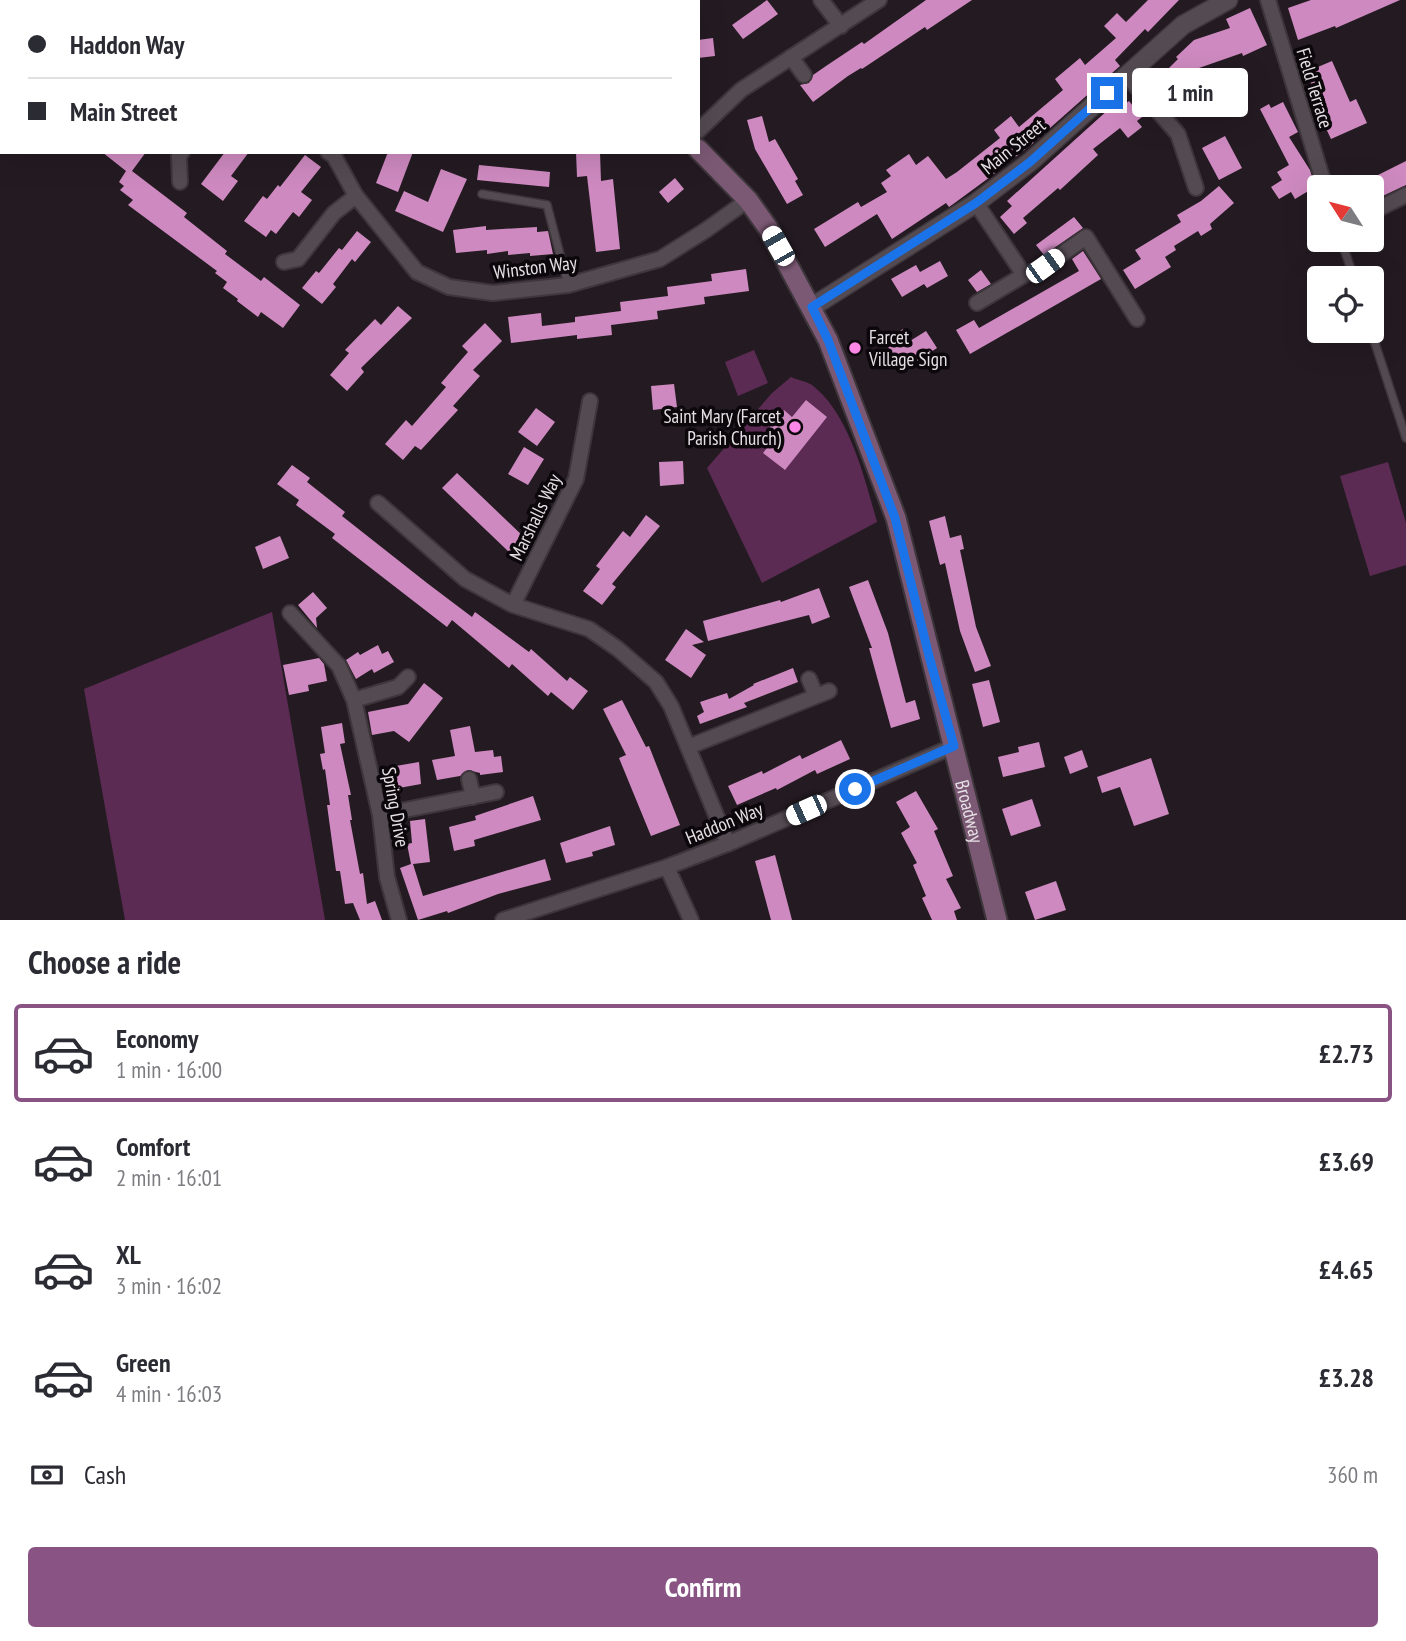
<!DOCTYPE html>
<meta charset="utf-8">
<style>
body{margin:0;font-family:"PT Sans Narrow",sans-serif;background:#f2f2f3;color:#2b2b33;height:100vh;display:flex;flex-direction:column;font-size:26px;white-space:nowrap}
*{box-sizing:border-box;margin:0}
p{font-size:23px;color:#7c7c81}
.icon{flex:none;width:38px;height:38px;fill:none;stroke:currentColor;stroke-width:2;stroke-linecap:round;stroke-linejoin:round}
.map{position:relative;height:920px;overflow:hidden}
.details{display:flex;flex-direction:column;background:#fff;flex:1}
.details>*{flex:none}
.banner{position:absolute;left:0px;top:0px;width:700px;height:154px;box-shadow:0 7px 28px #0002;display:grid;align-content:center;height:154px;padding:0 28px;background:#fff}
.needle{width:46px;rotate:306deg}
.tools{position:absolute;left:1307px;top:175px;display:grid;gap:14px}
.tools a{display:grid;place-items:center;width:77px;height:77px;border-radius:7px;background:#fff;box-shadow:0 7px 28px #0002;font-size:35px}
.end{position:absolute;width:32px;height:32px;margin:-16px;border:9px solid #1a73e8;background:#fff;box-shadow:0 0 0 4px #fff}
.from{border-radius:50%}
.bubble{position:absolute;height:49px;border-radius:7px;background:#fff;box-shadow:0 7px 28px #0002;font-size:23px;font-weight:700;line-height:49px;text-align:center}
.car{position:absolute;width:21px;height:42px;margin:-21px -10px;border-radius:9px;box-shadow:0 0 5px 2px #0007;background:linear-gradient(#fff 24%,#345 0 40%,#fff 0 76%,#345 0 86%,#fff 0)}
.banner b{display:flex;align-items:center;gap:24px;height:66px;font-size:26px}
.banner b+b{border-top:2px solid #e1e1e2}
.banner i{width:18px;height:18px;background:#2b2b33}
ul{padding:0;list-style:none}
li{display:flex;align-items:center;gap:21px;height:98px;margin:0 14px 10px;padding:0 14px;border:4px solid transparent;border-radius:7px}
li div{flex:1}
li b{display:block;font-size:26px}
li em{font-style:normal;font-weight:700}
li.on{border-color:#895484}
li>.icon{width:63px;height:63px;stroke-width:1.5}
h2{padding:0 28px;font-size:32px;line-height:84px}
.pay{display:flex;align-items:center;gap:18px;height:77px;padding:0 28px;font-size:26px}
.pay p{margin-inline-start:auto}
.primary-button{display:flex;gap:14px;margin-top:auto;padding:14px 28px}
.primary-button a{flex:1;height:80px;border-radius:7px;background:#895484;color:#fff;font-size:28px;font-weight:700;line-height:80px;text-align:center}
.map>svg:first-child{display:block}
.green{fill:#5b2b53}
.building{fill:#ce8ac0}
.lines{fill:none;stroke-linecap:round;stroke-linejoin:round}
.service-casing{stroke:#3d363b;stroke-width:10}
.minor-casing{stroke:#3d363b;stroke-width:18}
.tertiary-casing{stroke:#3d363b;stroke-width:21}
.secondary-casing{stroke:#3d363b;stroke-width:23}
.service{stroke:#544a52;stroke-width:7}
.minor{stroke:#544a52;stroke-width:14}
.tertiary{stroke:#544a52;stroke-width:18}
.secondary{stroke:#7b5874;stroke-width:19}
.route{stroke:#1a73e8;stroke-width:9}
.poi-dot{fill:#fb87e6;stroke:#0b070a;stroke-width:2.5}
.labels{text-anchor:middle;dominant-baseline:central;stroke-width:7;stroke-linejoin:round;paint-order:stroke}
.street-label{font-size:19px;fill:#e6e0e5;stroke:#0b070a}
.poi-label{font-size:19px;fill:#e6e0e5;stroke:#0b070a;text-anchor:start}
</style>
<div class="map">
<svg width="1406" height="920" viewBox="0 0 1406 920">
<rect width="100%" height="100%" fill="#241b22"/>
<path class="green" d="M754,350l14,33 -30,13 -13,-34z
M791,377c6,3 15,4 21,8 37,28 53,94 65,137l-115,61 -55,-115 65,-75z
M1388,462l18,61v42l-36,11 -30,-100z
M272,612l53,308h-200l-41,-231z"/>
<path class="building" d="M767,0l11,14 -35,25 -11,-14z
M926,0h46l-45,30 -2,-3 -63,42 -1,-1 -13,8 -35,26 -13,-17 9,-2 4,-8 13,-9 36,-24 2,2z
M1148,0h31l-31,32 -3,-3 -30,31 5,6 -88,78 -42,33 -34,25 -7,5 -3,-4 -54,36 -15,-25 -52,33 -11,-18 44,-27 3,5 26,-15 -6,-9 10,-7 -5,-6 23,-16 7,11 12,-9 18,23 11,-7 43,-34 -6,-8 17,-14 8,11 44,-37 -8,-11 25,-21 5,7 31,-27 -12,-12 13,-13 9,9z
M1311,0h89l-64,28 -1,-2 -37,14 -10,-32z
M1250,8l17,37 -24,11 -1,-3 -43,15 -33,32 -14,-15 26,-26 -2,-2 18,-17 36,-12 -4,-9z
M713,38l2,18 -17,2v-18z
M1332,61l18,41 6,-3 11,24 -36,16 -9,-19 2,-6 -18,-42z
M1129,101l13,16 -5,4 5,6 -14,11 -8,-10 -27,21 5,6 -38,35 -2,-2 -35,30 4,5 -13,11 -14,-17 12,-11 -5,-5 102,-92 4,4z
M1283,102l15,30 -9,5 21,33 5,17 -20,12 -4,-7 -12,7 -8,-12 11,-7 -5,-8 12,-7 -29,-56 9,-5 2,4z
M762,116l7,26 6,-3 23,40 -3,2 8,14 -16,9 -32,-55 -8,-29z
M1225,136l17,32 -23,12 -17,-32z
M102,152h44l-14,19 55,42 -3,4 43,34 -2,3 36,27 3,-4 36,28 -17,23 -22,-16 -3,5 -21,-16 1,-2 -15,-11 4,-6 -12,-9 2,-2 -89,-66 5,-5 -13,-10 4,-4 -5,-4 7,-11z
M225,152h24l-18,24 7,5 -15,20 -22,-17z
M388,152h25l-15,40 -22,-9z
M576,152h24l1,29 12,-2 7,70 -24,3 -9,-76 -10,1z
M305,155l16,12 -20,25 11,8 -13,17 -6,-5 -17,22 -5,-4 -5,7 -22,-16 19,-25 4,3 11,-14 2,2z
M1406,161v24l-34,16v-23z
M479,165l71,7 -1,15 -72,-7z
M441,169l26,10 -24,53 -48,-21 9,-20 24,11z
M675,178l9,11 -16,14 -9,-11z
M1219,186l15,17 -24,21 2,5 -11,7 -3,-5 -24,15 2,4 -11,7 6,10 -36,22 -12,-19 18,-11 -6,-9 46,-28 -4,-7 24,-14z
M1074,217l9,11 -39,27 -8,-10z
M486,226v4l51,-3v5l11,-1 5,23 -23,2v-3l-22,2v-4l-21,3v-4l-31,3 -3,-23z
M357,231l14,11 -16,20 -3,-3 -19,25 3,3 -14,17 -20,-16 14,-17 3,2 20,-25 3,2z
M1083,251l18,28 -131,75 -14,-24 18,-10 5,8 100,-57 -7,-12z
M940,261l8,15 -21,12 -3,-4 -22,13 -11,-18 25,-14 4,7z
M746,269l3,22 -45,6 1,7 -48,7 1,8 -47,6 1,10 -35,4v-4l-66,8 -3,-26 33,-4 1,13 33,-4v-5l46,-6 -1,-9 48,-6 -1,-9 45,-6 -1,-7z
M981,270l10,14 -14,8 -9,-12z
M398,306l14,12 -51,50 3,4 -17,19 -17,-16 19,-22 -4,-3 30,-31 6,6z
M485,323l17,18 -29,29 7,6 -27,30 5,4 -37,40 -6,-4 -12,14 -18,-16 21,-24 6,6 34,-39 -5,-4 27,-31 -6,-6z
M903,329l7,12 16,-10 11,17 -34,22 -19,-29z
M674,384l3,23 -24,3 -2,-24z
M806,400l21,17 -42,53 -22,-17 7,-9 -8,-7 22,-27 8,7z
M536,408l19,14 -18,24 -19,-14z
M524,447l20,12 -16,26 -20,-11z
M683,461l1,23 -24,2 -1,-24z
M292,465l18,13 -3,4 38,30 -3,4 85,67 45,34 3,-5 54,40 2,-3 36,32 3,-4 18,14 -15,19 -22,-18 -3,4 -36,-32 -3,4 -57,-48 -5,7 -115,-89 3,-4 -39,-29 3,-5 -22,-16z
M457,473l69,66 -15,15 -69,-66z
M646,515l14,11 -48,58 4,3 -14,18 -19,-14 17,-22 -4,-3 27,-35 7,6z
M945,516l5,22 11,-3 3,14 -4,1 16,77 15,39 -16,6 -15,-41 -15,-68 -5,2 -11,-44z
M280,536l9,22 -26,11 -8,-22z
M868,580l20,53 18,70 9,-3 5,19 -29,9 -22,-80h3l-23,-61z
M819,588l11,29 -18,7 -3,-9 -101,26 -5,-20 77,-21 1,2z
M313,592l14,16 -11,10 1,10 -19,-23z
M686,629l18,13 -12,3 14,10 -15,23 -26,-18z
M378,645l4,9 6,-3 6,11 -20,11 -2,-4 -16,10 -10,-19 12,-8 2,3z
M319,658l5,6 3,17 -19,4 1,6 -20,4 -6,-30z
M793,668l5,14 -54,21 3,4 -47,17 -3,-8 7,-4 -4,-10 27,-9 2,6 25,-14 -1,-1z
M989,680l11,42 -17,5 -11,-43z
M424,683l19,15 -34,44 -15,-11 -22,4 -4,-23 40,-8z
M622,700l24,47 3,-1 31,79 -29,11 -32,-78 7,-3 -23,-46z
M342,723l3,20 -5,1 11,51h-3l4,25h-2l10,54 3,-1 4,31 8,-3 7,19h-22l-7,-17 -8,1 -5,-33h-4l-9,-66h3l-5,-36 -2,1 -3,-16 5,-1 -4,-26z
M470,726l5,26 18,-2 1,7 7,-1 2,16 -23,3v-2l-12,-3 -8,6 -23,4 -5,-20 23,-4 -5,-26z
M841,740l9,19 -33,15 -2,-4 -38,20 -1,-2 -39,17 -9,-19 34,-15 1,3 37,-19 2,4z
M1039,742l6,25 -42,10 -5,-20 21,-5 -1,-5z
M1082,750l6,17 -18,7 -6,-17z
M1151,758l18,56 -35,12 -14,-39 -18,6 -5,-16z
M419,762l2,22 -33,6 -4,-22z
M916,791l22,38 -4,2 19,45 -7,3 15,29 -7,3 3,9h-25l-10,-22 4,-2 -13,-31 4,-2 -16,-30 9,-6 -14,-25z
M533,796l8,24 -67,20 1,6 -21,5 -5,-24 27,-7 -1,-4z
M1032,799l9,27 -30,10 -9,-27z
M425,819l5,43 -17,2 10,32 122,-37 6,21 -53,14 -50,19 -1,-2 -29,9 -18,-52 11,-4 -4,-20 5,-1 -2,-22z
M610,826l5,19 -23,7 1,4 -27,7 -6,-20z
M775,855l17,65h-21l-16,-59z
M1056,881l10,29 -31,10 -10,-28z"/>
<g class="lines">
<g class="service-casing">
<path id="service" d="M482,194l65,11 21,80
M1341,240l13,38
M1371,331l35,107"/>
</g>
<g class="minor-casing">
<path id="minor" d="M821,0l20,26
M1268,0l57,187
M0,31l2,4
M791,57l13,18
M1127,76l51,58 18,54
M698,131l43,-41 138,-90
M328,152l6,4 22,40 61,76 32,15 44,6 75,-8 92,-26 46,-29 42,-30
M180,182l-1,-26 3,-4
M976,203l48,72
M1372,212l34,-17
M284,262l14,-3 36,-46 22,-17
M977,303l47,-28 21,-9 41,-29 51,82
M378,503l87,76 48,26 76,24 29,20 38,33 15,24 57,138
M513,605l63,-126 14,-78
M290,613l49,53 15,34 26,115 7,62 12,43
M809,679l7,17
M354,700l44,-13 10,-10
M688,747l141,-56
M469,779l4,18
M380,815l116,-23
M667,867l24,53
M503,920l164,-53 65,-25 222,-96"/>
</g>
<g class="tertiary-casing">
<path id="tertiary" d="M812,307l164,-104 54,-41 153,-137 45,-25"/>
</g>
<g class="secondary-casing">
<g id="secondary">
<path d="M429,0l3,2"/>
<path id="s1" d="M698,149l50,51 20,28 60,112 68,178 101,402"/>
</g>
</g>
<use href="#service" class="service"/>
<use href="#minor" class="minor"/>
<use href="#tertiary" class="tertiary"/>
<use href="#secondary" class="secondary"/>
</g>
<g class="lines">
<path class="route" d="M855,789l99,-43 -25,-90 -34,-138 -67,-178 -16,-33 164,-104 54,-41 77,-69"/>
</g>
<g class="poi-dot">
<circle cx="855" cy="348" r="7"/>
<circle cx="795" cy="427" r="7"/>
</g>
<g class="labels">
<g class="street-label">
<text transform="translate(1315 88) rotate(73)">Field Terrace</text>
<text transform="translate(1013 146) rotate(-39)">Main Street</text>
<text transform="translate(535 267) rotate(-7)">Winston Way</text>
<text transform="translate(535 517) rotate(-64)">Marshalls Way</text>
<text transform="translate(396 807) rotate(80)">Spring Drive</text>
<text stroke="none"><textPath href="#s1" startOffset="726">Broadway</textPath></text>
<text transform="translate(724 823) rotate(-22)">Haddon Way</text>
</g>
<g class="poi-label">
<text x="869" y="337">Farcet<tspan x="869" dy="22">Village Sign</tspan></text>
<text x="781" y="416" text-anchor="end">Saint Mary (Farcet<tspan x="781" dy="22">Parish Church)</tspan></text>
</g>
</g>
</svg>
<div class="tools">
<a><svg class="needle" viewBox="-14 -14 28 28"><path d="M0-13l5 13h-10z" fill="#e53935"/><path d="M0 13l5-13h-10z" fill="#7c7c81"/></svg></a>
<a><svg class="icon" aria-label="locate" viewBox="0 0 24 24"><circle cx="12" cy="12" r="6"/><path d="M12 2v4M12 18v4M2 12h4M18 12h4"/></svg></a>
</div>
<i class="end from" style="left:855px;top:789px"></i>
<i class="end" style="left:1107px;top:93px"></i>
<div class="bubble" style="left:1132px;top:68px;width:116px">1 min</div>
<i class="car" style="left:778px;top:246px;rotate:330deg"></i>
<i class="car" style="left:1045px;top:266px;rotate:54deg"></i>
<i class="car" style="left:806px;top:810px;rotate:246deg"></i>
<div class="banner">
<b><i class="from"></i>Haddon Way</b>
<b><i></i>Main Street</b>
</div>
</div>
<section class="details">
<h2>Choose a ride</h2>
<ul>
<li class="on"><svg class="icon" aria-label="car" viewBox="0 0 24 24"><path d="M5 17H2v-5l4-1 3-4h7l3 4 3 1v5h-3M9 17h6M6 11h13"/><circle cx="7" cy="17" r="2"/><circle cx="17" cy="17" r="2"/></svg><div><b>Economy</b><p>1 min · 16:00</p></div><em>£2.73</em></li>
<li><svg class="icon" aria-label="car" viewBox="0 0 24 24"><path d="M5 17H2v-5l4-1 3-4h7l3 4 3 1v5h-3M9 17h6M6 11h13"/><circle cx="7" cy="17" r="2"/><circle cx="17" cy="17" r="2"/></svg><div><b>Comfort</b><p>2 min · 16:01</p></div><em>£3.69</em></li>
<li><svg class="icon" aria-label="car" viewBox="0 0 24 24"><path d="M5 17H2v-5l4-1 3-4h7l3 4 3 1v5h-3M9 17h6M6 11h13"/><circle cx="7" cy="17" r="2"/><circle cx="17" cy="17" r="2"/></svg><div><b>XL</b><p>3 min · 16:02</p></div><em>£4.65</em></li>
<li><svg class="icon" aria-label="car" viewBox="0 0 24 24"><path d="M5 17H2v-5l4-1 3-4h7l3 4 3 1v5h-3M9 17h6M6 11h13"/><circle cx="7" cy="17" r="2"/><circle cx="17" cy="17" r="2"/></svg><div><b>Green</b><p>4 min · 16:03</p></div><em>£3.28</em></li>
</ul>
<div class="pay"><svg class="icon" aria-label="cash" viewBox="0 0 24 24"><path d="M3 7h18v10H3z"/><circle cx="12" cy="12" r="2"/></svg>Cash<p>360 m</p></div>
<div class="primary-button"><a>Confirm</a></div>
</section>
